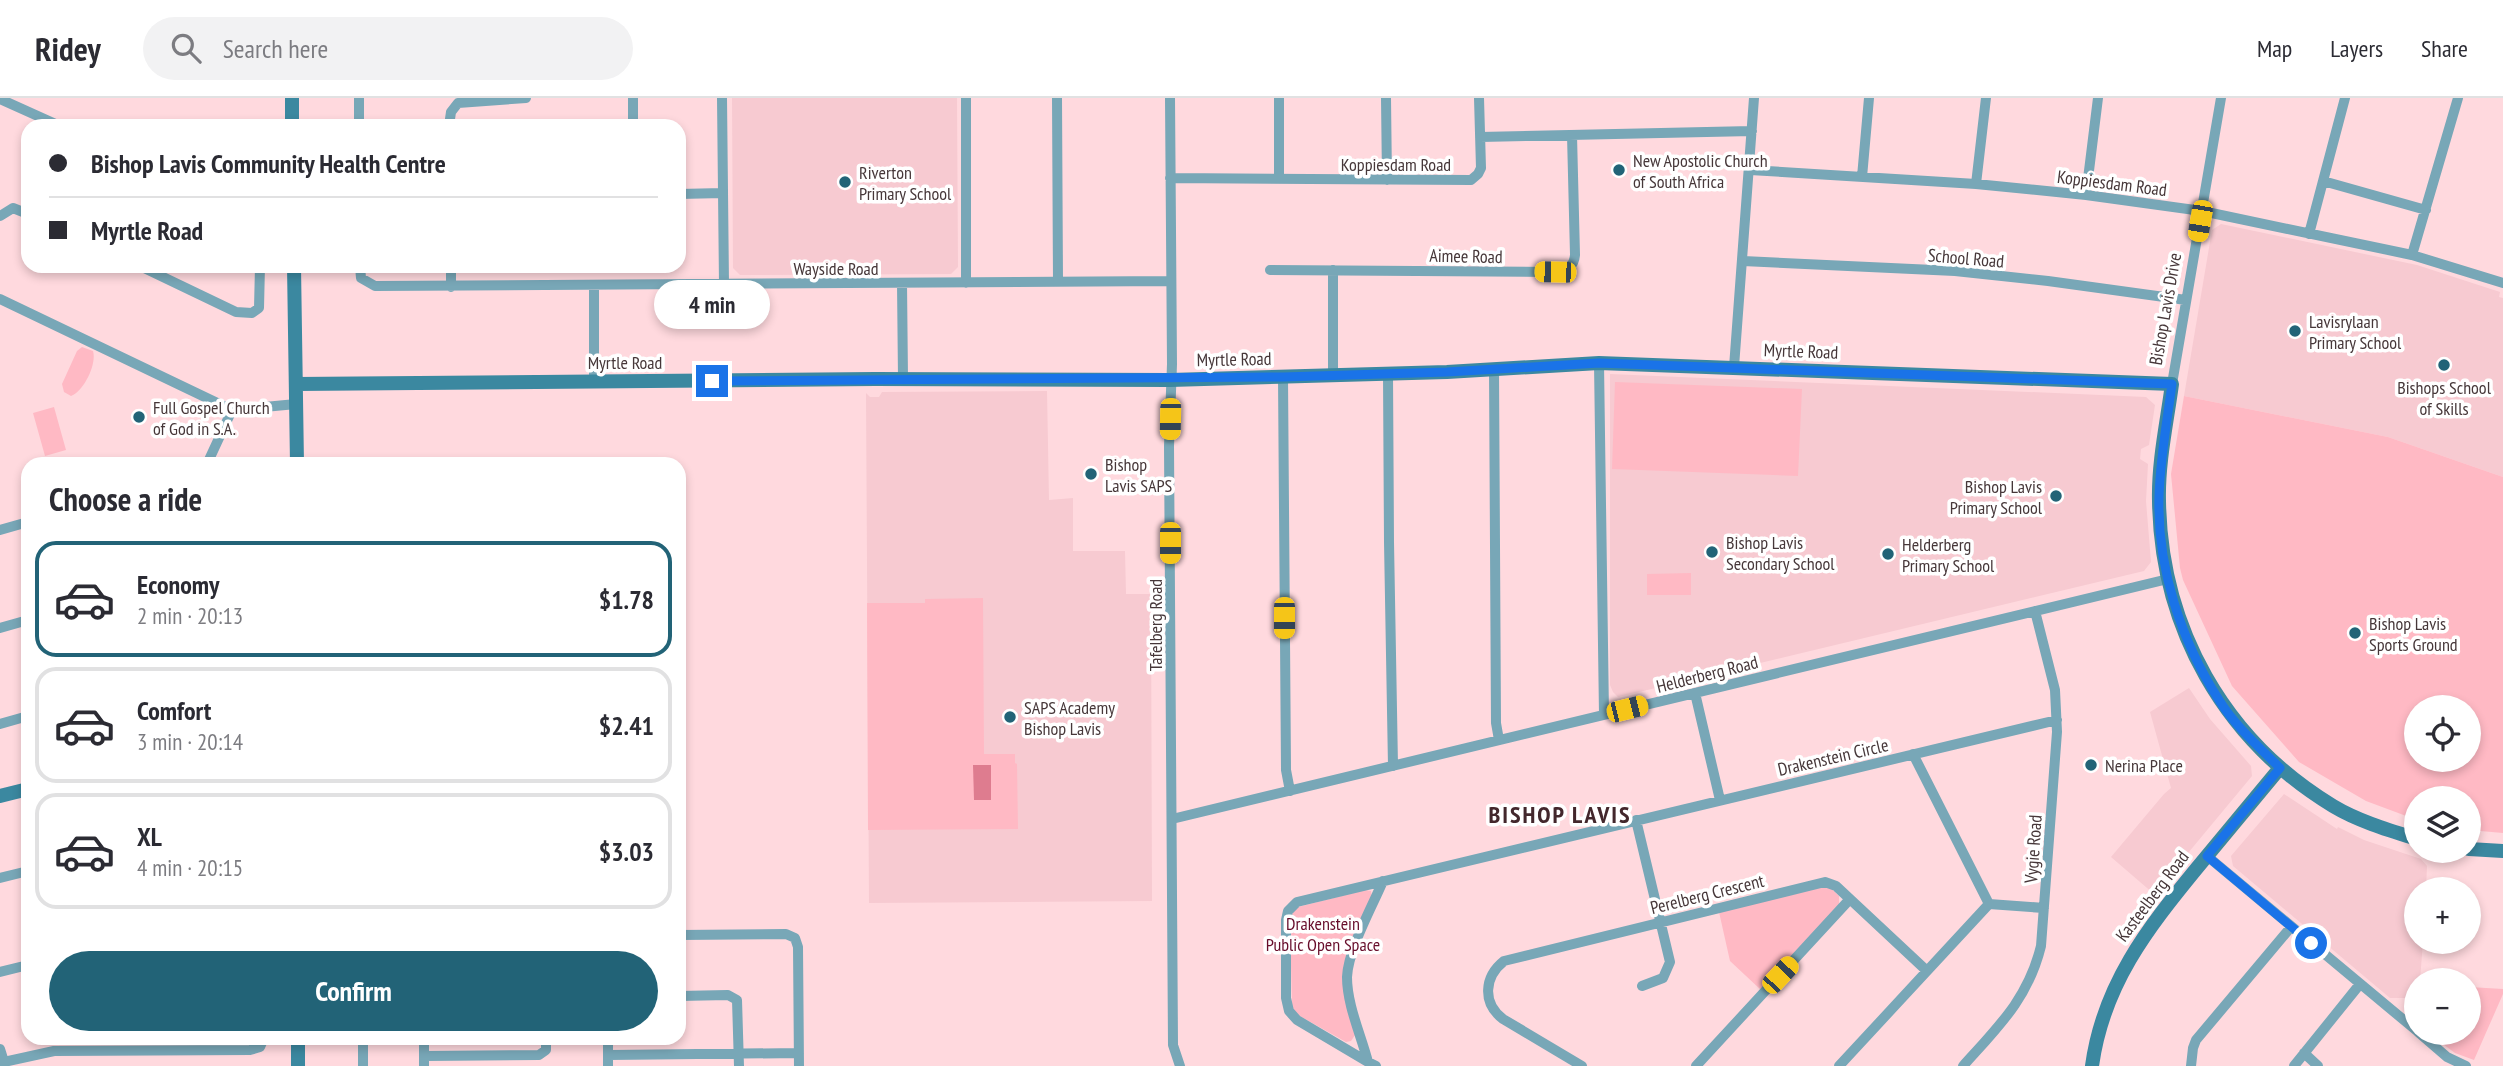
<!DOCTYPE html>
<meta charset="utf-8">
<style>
body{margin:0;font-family:"PT Sans Narrow",sans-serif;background:#f2f2f3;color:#2b2b33;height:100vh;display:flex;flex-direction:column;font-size:26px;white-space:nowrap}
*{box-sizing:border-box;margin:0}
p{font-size:23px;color:#7c7c81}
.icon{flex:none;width:38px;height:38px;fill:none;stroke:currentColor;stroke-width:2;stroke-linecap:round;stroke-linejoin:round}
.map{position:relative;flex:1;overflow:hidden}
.panel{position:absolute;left:21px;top:359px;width:665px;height:588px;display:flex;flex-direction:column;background:#fff;border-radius:21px;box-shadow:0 4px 10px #0003}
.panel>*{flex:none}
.guide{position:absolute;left:21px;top:21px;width:665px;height:154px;border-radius:21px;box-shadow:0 4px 10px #0003;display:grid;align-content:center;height:154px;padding:0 28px;background:#fff}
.fabs{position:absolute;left:2404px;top:597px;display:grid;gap:14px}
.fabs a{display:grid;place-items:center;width:77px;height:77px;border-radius:50%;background:#fff;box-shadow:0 4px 10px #0003;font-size:35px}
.end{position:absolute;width:32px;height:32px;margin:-16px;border:9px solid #1a73e8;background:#fff;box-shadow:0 0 0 4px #fff}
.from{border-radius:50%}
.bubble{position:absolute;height:49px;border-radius:24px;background:#fff;box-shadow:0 4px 10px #0003;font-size:23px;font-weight:600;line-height:49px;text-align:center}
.car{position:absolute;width:21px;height:42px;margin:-21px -10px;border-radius:9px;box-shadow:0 0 5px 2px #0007;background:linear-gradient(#f5c518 24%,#345 0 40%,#f5c518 0 76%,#345 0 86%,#f5c518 0)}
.guide b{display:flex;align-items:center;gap:24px;height:66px;font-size:26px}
.guide b+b{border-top:2px solid #e1e1e2}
.guide i{width:18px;height:18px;background:#2b2b33}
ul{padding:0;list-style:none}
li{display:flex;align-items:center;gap:21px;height:116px;margin:0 14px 10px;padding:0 14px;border:4px solid #e1e1e2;border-radius:21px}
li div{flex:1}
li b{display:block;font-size:26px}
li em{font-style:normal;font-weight:600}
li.on{border-color:#226377}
li>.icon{width:63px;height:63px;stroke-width:1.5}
h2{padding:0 28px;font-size:32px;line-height:84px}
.button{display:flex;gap:14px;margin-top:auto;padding:14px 28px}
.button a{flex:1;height:80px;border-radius:42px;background:#226377;color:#fff;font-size:28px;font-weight:600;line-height:80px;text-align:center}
header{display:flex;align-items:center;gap:42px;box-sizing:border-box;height:98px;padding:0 35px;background:#fff;border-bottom:2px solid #e1e1e2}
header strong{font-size:33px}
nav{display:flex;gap:38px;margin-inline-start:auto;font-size:24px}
.search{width:490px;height:63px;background:#f2f2f3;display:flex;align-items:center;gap:18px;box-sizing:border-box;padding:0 24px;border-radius:38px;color:#7c7c81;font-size:26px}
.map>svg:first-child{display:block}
.built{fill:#f7cad1}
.green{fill:#ffb9c4;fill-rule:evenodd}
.water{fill:#de7c8f}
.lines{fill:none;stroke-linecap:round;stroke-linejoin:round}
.street{stroke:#78a7b7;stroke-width:10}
.secondary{stroke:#3b88a0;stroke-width:14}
.route{stroke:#1a73e8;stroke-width:9}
.poi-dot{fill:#226377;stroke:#fff;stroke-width:2.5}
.labels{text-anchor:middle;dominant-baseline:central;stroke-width:7;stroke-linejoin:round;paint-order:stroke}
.poi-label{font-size:18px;fill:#463739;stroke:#fff;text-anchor:start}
.street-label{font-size:18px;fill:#463739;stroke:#fff}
.park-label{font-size:18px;fill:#670d2b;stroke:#fff}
.district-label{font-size:24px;font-weight:bold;letter-spacing:2px;fill:#43272c;stroke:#fff}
</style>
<header>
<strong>Ridey</strong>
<div class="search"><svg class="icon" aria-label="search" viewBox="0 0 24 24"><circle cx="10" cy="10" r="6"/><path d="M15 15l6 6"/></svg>Search here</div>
<nav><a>Map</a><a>Layers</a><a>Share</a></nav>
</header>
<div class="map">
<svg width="2503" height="968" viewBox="0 0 2503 968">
<rect width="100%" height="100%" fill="#ffd9de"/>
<path class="built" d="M732,0h225l1,169 -7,7 -211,1 -7,-7z
M2221,126l196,41 83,27 -1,5 4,1v179l-115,-40 -204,-41 28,-166z
M1610,276l536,23 9,8 -6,40 -8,4 -1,10 8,5 -2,37 5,61 -7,9 -526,126 -5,-5 -3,-7z
M1047,293l2,109 24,-2v53h52l1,43h25l1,307 -283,2 -3,-510 4,4h9l3,-5z
M2189,590l21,31 41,47 1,10 -98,118 -43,-37 53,-63 7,-6 -21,-76z
M2284,696l53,35 1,-2 26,13 57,19 6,7 -1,23h-9v53h6l-3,38h-3l-1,18h-26l-157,-132 -2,-10z"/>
<path class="green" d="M82,249l11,4c4,13 -9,40 -22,45l-7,-4 -2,-8 15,-33z
M1615,284l187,7 -4,87 -186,-7z
M2184,298l204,41 115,40v356l-34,-3v-32h-52v22l-51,-19 -67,-39 -67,-76 -49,-106 -3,-12 -9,-94zM2469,609v53h-52v-53z
M54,309l12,43 -21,6 -12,-43z
M1691,475v22h-44v-21z
M983,500l1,156h31v9l2,1 1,65 -150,1 -1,-227h58v-4z
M1826,788h3l10,10v9l-78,85 -31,-29 -11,-49z
M1365,792l6,1 1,6 -24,56 7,82 -4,6 -5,1 -48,-27 -6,-7 -2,-86 3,-10 5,-5z
M2469,889l34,2v5l-29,66 -19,-7 -27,-20 41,-1z"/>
<path class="water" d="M973,667h18v35h-17z"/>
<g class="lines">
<path class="street" d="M359,0v28
M633,0v28
M722,0l2,187
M966,0v185
M1057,0l1,184
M1170,0l2,266 -3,82 4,599 7,21
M1279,0v81
M1386,0l1,82
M0,1l60,27
M449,28l2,-14 7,-9 68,-5
M1480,39l272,-6
M1750,72l226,14 110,11 116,16 210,44 91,28
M1862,79l7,-79
M1170,80l301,2 7,-6 3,-6 -2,-70
M2323,83l103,29
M1976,86l10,-86
M679,96l44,-1
M2086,97l12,-97
M0,118l13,-8 15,6
M2309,136l36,-136
M2412,157l46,-157
M1743,163l212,10 93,10 138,19
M140,168l96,46 16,1 7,-5 1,-42
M360,168l1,12 14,8 796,-5
M451,168v21
M1270,172l285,2c12,-2 19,-5 20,-17l-3,-120
M1333,172v106
M902,185l1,96
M0,201l232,111 64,-6
M1599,265l5,352
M1734,269l20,-269
M1494,271l2,354 3,17
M1388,276l1,168 4,224
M1283,279l3,393 4,21
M594,283v-95
M2172,286l49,-286
M207,366l25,-54
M0,432l28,-8
M0,530l28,-8
M1695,595l25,107
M0,626l28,-8
M1913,656l76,150
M1172,721l996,-240
M1636,722l34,142 -7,16 -21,8
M2207,758l210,175
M0,780l28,-7
M1989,806l55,4
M679,837l107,-1 9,4 3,9 1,119
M0,874l28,-7
M679,898l49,-1 9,5 2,66
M2418,934l29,25 19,9
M363,940v28
M424,940v28
M608,940v28
M0,951l5,16
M2304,955l14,13
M608,957l191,-2
M424,958l115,-1 7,-5v-12
M4,964l50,-11 196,-1 10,-3 4,-9
M1368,964l-71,-42 -8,-9 -3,-13v-78l2,-9 9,-9 760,-182
M1376,968l-8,-4c-7,-27 -21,-57 -21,-85 1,-27 25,-70 36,-96
M1582,968l-79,-47c-21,-16 -19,-42 1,-58l321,-79 11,4 91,85
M1696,968l154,-167
M1839,968l150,-162
M1963,968c35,-39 65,-67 78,-120l16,-214 -2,-42 -20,-79
M2191,968l2,-18 3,-8 95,-113
M2294,968l66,-82"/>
<path class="secondary" d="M292,0v28
M294,168l3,198
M296,286l579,-5 295,1 277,-8 152,-9 573,21c-5,38 -14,78 -13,117 2,127 65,239 174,305 25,15 55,24 84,33
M0,698l28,-7
M2469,751l34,2
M298,940v28
M2092,968c11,-81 55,-137 105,-198 27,-33 55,-66 83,-100"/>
</g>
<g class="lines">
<path class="route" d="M712,283l571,-4 164,-5 152,-9 573,21c-5,38 -12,75 -13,113 -2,70 22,144 60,203 16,26 40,47 61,68l-73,88 104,87"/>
</g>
<g class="poi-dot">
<circle cx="1619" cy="72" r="7"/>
<circle cx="845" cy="84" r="7"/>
<circle cx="2295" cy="233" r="7"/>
<circle cx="2444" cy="267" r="7"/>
<circle cx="139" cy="319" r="7"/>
<circle cx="1091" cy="376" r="7"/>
<circle cx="2056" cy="398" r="7"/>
<circle cx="1712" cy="454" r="7"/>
<circle cx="1888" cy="456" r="7"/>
<circle cx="2355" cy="535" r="7"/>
<circle cx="1010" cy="619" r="7"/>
<circle cx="2091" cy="667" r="7"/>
</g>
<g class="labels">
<g class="poi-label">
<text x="1633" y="62">New Apostolic Church<tspan x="1633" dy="21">of South Africa</tspan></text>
<text x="859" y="74">Riverton<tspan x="859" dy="21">Primary School</tspan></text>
<text x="2309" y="223">Lavisrylaan<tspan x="2309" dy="21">Primary School</tspan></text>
<text x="2444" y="289" text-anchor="middle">Bishops School<tspan x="2444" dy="21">of Skills</tspan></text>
<text x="153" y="309">Full Gospel Church<tspan x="153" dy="21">of God in S.A.</tspan></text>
<text x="1105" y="366">Bishop<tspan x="1105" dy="21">Lavis SAPS</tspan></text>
<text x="2042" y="388" text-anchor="end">Bishop Lavis<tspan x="2042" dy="21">Primary School</tspan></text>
<text x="1726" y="444">Bishop Lavis<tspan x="1726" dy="21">Secondary School</tspan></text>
<text x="1902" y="446">Helderberg<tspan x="1902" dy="21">Primary School</tspan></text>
<text x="2369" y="525">Bishop Lavis<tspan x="2369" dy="21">Sports Ground</tspan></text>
<text x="1024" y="609">SAPS Academy<tspan x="1024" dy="21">Bishop Lavis</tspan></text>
<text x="2105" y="667">Nerina Place</text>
</g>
<g class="street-label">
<text x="1396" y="66">Koppiesdam Road</text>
<text transform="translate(2112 85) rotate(7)">Koppiesdam Road</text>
<text transform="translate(1466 158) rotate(1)">Aimee Road</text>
<text transform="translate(1966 160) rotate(5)">School Road</text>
<text x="836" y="170">Wayside Road</text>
<text transform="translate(2165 211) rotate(-80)">Bishop Lavis Drive</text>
<text transform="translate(1801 253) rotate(2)">Myrtle Road</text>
<text transform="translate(1234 261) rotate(-1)">Myrtle Road</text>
<text x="625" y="264">Myrtle Road</text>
<text transform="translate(1155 527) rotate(-90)">Tafelberg Road</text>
<text transform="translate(1707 576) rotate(-14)">Helderberg Road</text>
<text transform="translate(1833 659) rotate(-13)">Drakenstein Circle</text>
<text transform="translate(2033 751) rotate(-86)">Vygie Road</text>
<text transform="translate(1707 796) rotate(-14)">Perelberg Crescent</text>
<text transform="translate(2152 798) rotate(-53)">Kasteelberg Road</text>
</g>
<g class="park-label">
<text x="1323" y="825">Drakenstein<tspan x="1323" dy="21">Public Open Space</tspan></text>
</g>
<g class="district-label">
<text x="1560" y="716">BISHOP LAVIS</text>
</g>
</g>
</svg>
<div class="fabs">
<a><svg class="icon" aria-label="locate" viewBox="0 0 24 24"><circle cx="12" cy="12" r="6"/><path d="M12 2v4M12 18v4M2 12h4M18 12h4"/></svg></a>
<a><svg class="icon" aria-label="layers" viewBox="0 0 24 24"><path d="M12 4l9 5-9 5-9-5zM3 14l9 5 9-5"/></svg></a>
<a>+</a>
<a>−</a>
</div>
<i class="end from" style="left:2311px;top:845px"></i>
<i class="end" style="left:712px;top:283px"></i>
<div class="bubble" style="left:654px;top:182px;width:116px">4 min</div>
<i class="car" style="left:2200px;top:123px;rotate:190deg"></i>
<i class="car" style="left:1555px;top:174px;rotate:271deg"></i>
<i class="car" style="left:1170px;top:321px;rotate:181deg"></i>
<i class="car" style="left:1170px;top:445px;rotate:180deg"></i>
<i class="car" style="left:1284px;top:520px;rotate:180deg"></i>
<i class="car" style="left:1627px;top:611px;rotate:76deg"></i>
<i class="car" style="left:1780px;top:877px;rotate:43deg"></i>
<div class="guide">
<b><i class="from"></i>Bishop Lavis Community Health Centre</b>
<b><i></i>Myrtle Road</b>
</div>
<section class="panel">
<h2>Choose a ride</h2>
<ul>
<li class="on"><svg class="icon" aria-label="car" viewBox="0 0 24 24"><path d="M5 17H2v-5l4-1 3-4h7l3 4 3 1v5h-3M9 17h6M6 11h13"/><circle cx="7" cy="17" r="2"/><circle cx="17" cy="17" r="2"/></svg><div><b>Economy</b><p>2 min · 20:13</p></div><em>$1.78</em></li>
<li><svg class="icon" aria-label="car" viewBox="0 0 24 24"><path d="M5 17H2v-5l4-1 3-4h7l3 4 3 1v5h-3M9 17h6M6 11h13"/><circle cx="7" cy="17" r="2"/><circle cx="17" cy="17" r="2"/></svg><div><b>Comfort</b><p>3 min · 20:14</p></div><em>$2.41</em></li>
<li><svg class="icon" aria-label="car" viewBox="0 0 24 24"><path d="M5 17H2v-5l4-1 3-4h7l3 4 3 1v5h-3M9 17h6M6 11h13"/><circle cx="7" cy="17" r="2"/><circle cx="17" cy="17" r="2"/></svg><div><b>XL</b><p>4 min · 20:15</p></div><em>$3.03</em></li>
</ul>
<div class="button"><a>Confirm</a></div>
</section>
</div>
